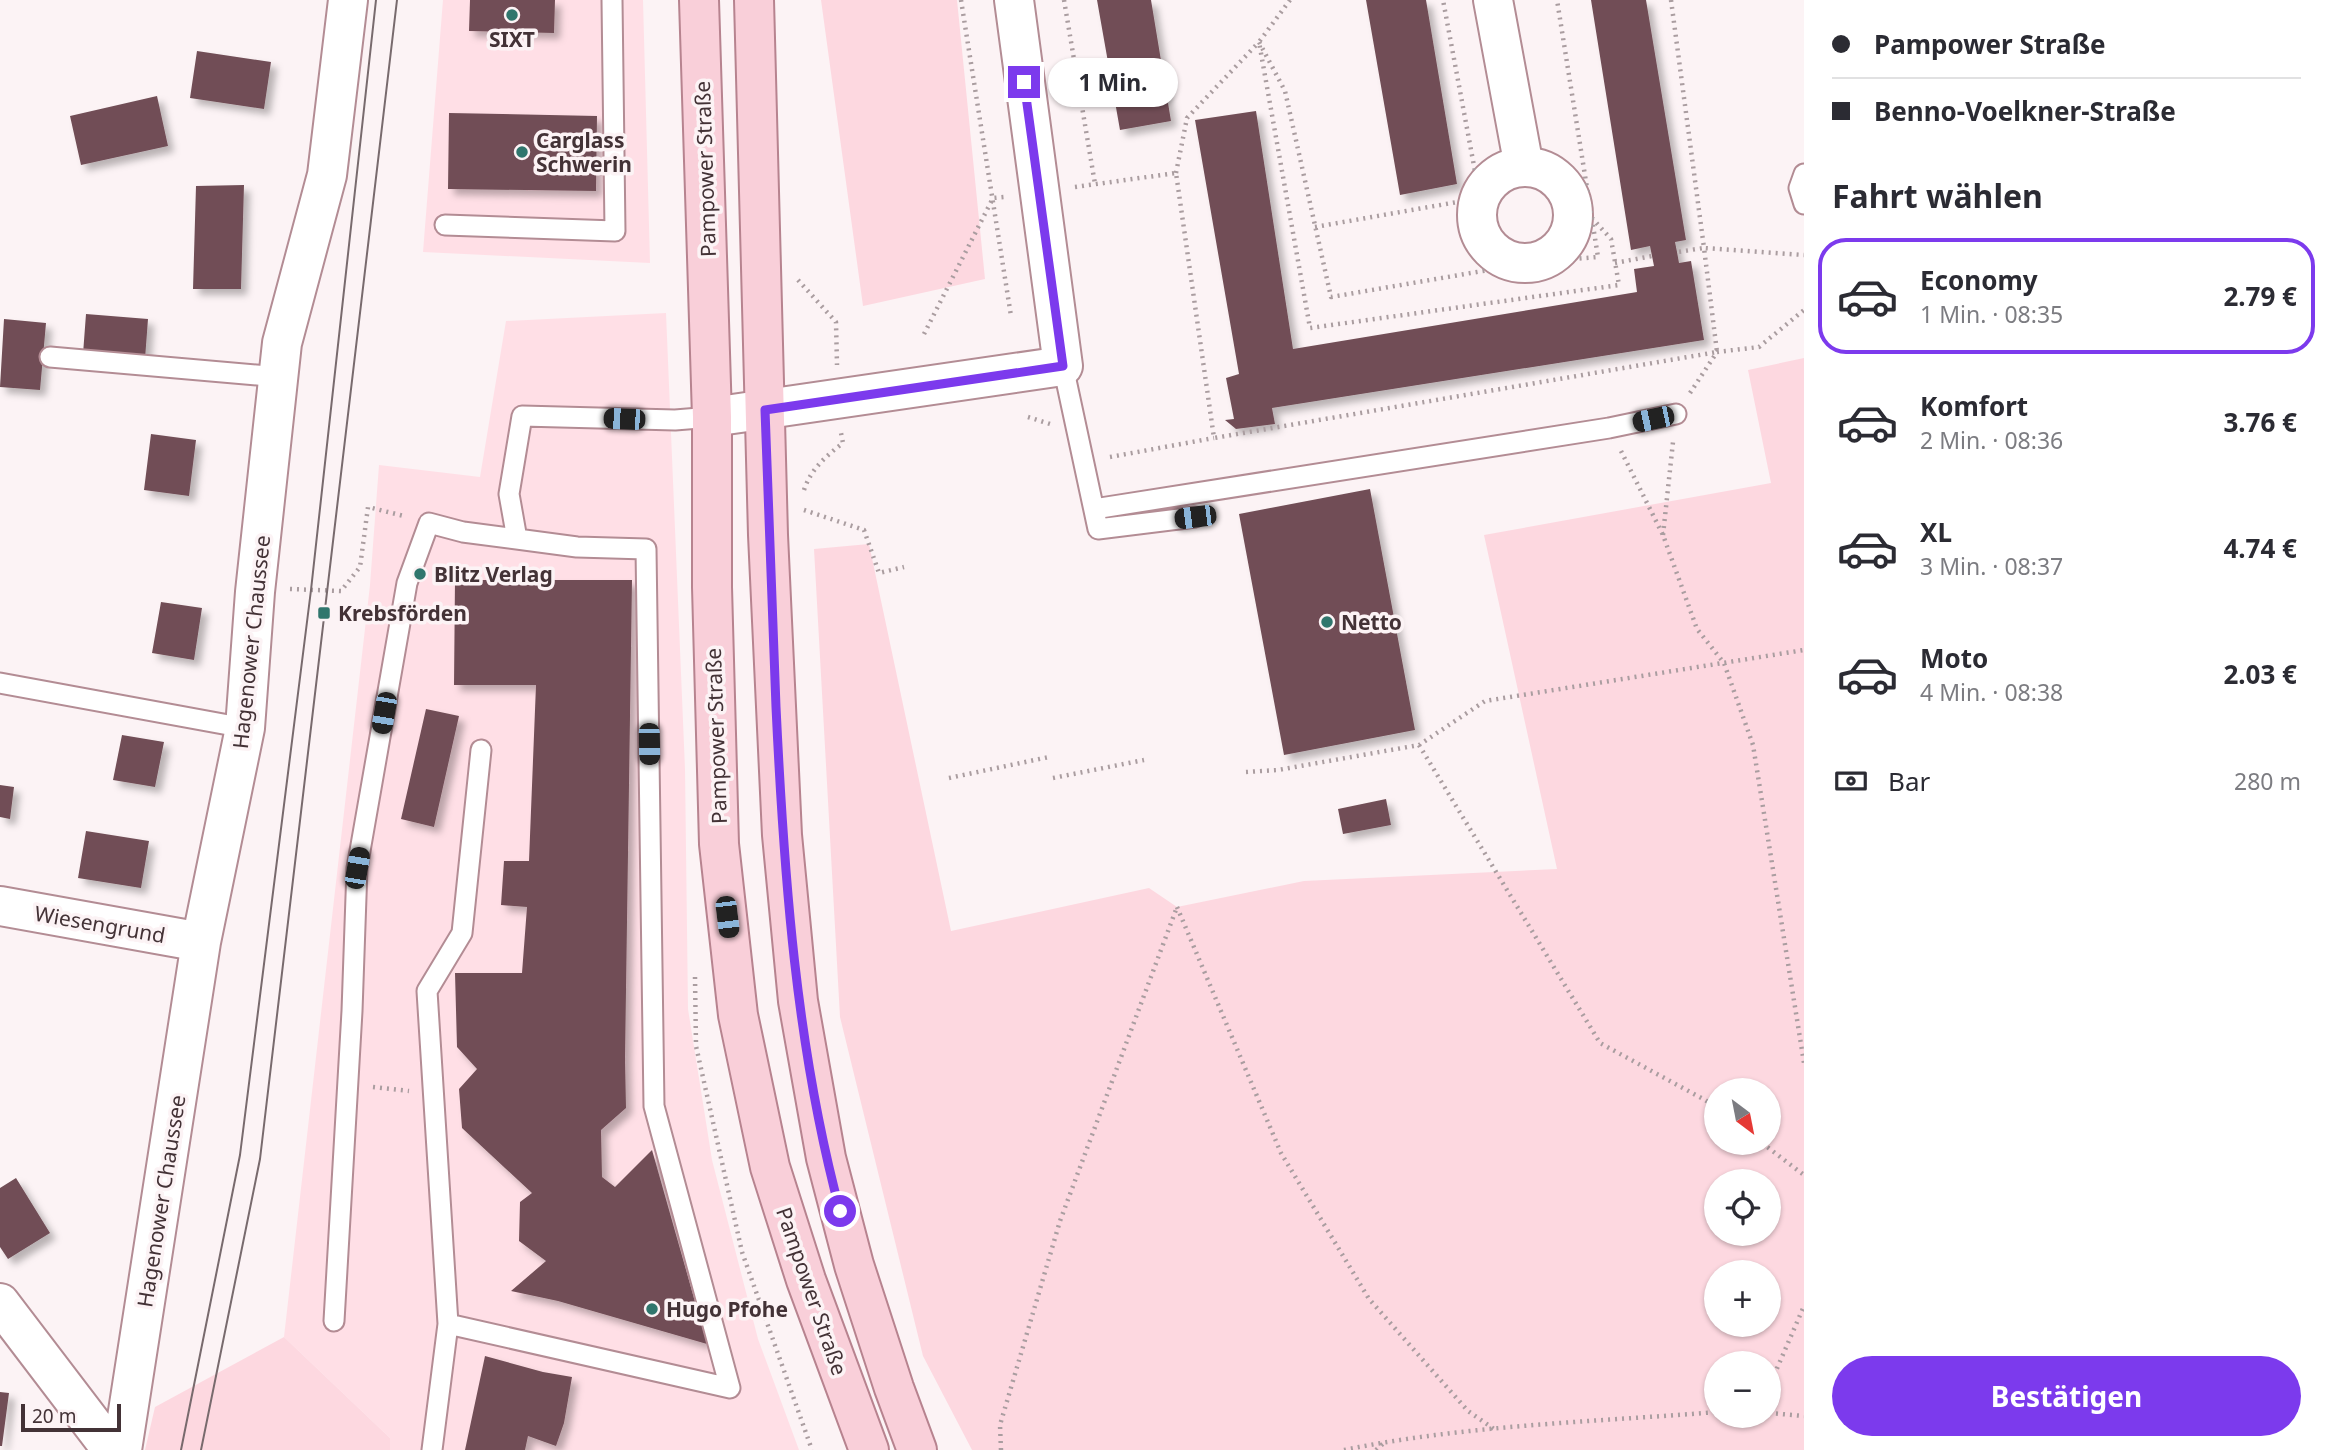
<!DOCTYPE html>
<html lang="de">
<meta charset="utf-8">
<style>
body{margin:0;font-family:"Noto Sans",sans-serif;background:#f7f7f7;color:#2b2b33;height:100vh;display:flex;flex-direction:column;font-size:26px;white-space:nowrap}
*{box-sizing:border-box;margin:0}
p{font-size:23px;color:#7c7c81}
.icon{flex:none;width:38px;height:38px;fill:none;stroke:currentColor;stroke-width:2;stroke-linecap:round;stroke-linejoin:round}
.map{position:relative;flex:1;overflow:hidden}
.drawer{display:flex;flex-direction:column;background:#fff;width:525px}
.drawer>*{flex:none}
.top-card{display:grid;align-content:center;height:154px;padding:0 28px;background:#fff}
.needle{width:46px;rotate:148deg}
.controls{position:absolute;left:1704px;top:1078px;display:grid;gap:14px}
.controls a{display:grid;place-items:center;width:77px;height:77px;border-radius:50%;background:#fff;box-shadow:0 2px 5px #0004;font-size:35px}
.scale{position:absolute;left:21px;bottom:18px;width:100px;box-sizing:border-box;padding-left:7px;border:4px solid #433236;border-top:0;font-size:19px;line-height:24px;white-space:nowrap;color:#433236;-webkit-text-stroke:5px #fcf3f5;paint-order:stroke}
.end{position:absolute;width:32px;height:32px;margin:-16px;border:9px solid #7c3aed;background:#fff;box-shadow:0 0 0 4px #fff}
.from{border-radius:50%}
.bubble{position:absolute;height:49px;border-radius:24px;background:#fff;box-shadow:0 2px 5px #0004;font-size:23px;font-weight:700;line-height:49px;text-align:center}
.car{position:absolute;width:21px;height:42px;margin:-21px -10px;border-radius:9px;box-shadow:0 0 5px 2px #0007;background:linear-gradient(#222 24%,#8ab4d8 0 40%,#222 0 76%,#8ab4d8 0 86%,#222 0)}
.top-card b{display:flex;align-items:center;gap:24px;height:66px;font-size:26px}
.top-card b+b{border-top:2px solid #e1e1e2}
.top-card i{width:18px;height:18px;background:#2b2b33}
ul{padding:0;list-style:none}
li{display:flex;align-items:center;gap:21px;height:116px;margin:0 14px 10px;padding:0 14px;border:4px solid transparent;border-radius:28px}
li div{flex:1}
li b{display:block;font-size:26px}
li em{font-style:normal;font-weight:700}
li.current{border-color:#7c3aed}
li>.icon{width:63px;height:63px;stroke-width:1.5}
h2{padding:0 28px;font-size:32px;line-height:84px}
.pay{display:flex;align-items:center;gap:18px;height:77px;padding:0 28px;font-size:26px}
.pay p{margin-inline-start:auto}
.cta{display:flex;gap:14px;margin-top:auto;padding:14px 28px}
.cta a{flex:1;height:80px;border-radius:42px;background:#7c3aed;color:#fff;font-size:28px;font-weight:700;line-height:80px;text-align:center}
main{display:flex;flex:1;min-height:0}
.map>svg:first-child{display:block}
.built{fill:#ffdfe6}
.green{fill:#fdd8e0;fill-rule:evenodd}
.building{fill:#714e56;filter:url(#shadow)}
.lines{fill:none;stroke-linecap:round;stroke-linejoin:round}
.service-casing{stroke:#b38c94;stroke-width:23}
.minor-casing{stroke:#b38c94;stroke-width:42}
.primary-casing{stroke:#b7838f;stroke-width:42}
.path{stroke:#aa9da0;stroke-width:4.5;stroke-dasharray:2 5;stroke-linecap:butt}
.service{stroke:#fff;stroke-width:19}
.minor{stroke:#fff;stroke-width:38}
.primary{stroke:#f9cfd9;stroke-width:38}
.tram{stroke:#786a6d;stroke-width:2}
.route{stroke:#7c3aed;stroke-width:9}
.poi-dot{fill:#30766d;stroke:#fcf3f5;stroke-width:2.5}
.labels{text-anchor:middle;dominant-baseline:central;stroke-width:7;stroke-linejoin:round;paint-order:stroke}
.poi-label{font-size:21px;font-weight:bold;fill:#433236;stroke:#fcf3f5;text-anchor:start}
.street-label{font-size:21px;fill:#433236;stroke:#fcf3f5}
</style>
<main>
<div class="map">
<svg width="1804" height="1450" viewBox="0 0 1804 1450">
<defs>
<filter id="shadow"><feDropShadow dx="6" dy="6" stdDeviation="3.5" flood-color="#0004"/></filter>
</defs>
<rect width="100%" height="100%" fill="#fcf3f5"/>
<path class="built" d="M443,0h200l7,263 -227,-11z
M666,313l19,456 3,240 24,151 46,179 41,111h-409v-12l-106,-101 86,-752 9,-120 101,12 26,-156z"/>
<path class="green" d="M821,0h136l28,279 -122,27z
M1804,358v1092h-832l-49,-94 -83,-339 -26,-468 55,-5 82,387 198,-43 28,19 127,-26 253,-12 -73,-334 287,-52 -23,-113zM1717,1090h52v53h-52zM1717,1181h52v53h-52zM1769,1272v53h-52v-53zM1769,1363v53h-52v-53z
M284,1337l106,101v12h-245l10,-43z"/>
<path class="building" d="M470,0h85l-1,33 -85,-2z
M1097,0h54l20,121 -51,9z
M1366,0h60l31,184 -57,11z
M1591,0h55l40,240 -11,2 2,10 2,11 12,-2 13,79 -432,68 3,16 -39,5 -11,-9 9,-1 -8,-41 13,-4 -44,-254 61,-9 37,238 344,-57 -3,-23 20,-3 -4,-20 -19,4z
M197,51l74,11 -7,47 -74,-11z
M157,96l11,50 -87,19 -11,-49z
M449,113l148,3 -1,75 -148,-2z
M244,185l-3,104h-48l3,-103z
M86,314l62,5 -3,40 -62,-5z
M4,319l42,4 -6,67 -40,-3z
M151,434l45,6 -7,56 -45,-6z
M1370,489l45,241 -131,25 -45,-241z
M455,580h177l-7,479 1,49 -25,22 1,47 13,10 37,-37 55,194 -149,-43 -47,-10 35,-30 -27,-20 1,-39 12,-9 -70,-65 -3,-39 18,-20 -20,-22 -2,-74h67l5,-66 -26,-2 3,-44h25l7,-176h-82z
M161,602l41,6 -8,52 -42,-7z
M426,709l33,7 -25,111 -33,-8z
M122,735l42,7 -9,45 -42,-7z
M0,785l14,2 -4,32 -10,-2z
M1386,799l5,26 -48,9 -5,-25z
M86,831l63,10 -8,47 -63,-10z
M16,1178l34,55 -42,26 -8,-12v-59z
M485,1356l58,16 29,5 -8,46 -8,23 -28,-10 -3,14h-60z
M0,1392l9,1 -7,53h-2z"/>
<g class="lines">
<g class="service-casing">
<path id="service" d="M1804,174l-5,14 5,16
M445,225l170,6 -3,-231
M50,357l229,20
M1063,366l35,163 97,-12
M1094,509l515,-81 67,-14
M0,683l245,45
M481,750l-19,183 -35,58 21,333 282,64 -76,-282 -8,-557 -69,-2 -60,-8 -8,-45 13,-78 153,4 37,-3
M334,1321l18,-310 5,-143 50,-285 22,-60 34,9 54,7
M432,1450l16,-126"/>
</g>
<g class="minor-casing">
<path id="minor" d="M1493,0l31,167
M1477 215a48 48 0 1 1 96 0a48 48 0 1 1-96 0Z
M712,417l351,-51 -49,-366
M0,906l201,36
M0,1303l112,147
M122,1450l79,-508 44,-214 10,-136 27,-249 45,-168 21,-175"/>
</g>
<g class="primary-casing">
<path id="primary" d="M699,0l13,417v170l7,257 19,171 32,152 36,113 63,170
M754,0l14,535 14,300 16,166 28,157 28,107 40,123 23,62"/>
</g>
<path class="path" d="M961,0l50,316
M1064,0l31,184
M1290,0l-31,42 51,286 309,-43 -8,-46 -19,-21
M1671,0l33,248 100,7
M1176,173l11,-55 72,-76 26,49 46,206 204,-35 63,-5 -41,-257
M1075,187l101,-14 38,265 503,-86 -13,-104 -27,4
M1315,227l165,-29 -37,-198
M1615,263l37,-7
M798,280l38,42 1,43
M924,334l69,-136 11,-1
M1690,393l27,-41 42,-5 45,-37
M1028,417l22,7
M1621,451l42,84 34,94 27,34 29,82 51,318
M1110,457l104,-19
M804,490c7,-21 22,-34 39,-47l-2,-10
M804,510l60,20 15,43 25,-6
M1663,535l10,-93
M290,589l51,2 19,-24 8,-60 36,9
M1419,745l181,298 105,57 12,8
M1246,772l32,-2 141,-25 66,-44 319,-51
M949,778l100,-21
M1053,778l91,-18
M1177,907l104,246 88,146 99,112 26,18
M695,977l1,69 46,206 70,198
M373,1087l36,4
M1762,1143l42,32
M1769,1380l6,-7 29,-67
M1769,1413l35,3
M1001,1450l-1,-25 60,-204 117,-314
M1344,1450c122,-25 249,-28 373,-38
M1376,1450l9,-8"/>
<use href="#service" class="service"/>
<use href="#minor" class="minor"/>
<use href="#primary" class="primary"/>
<path class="tram" d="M181,1450l59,-295 71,-565 65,-590
M201,1450l59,-291 137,-1159"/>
</g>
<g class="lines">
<path class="route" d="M840,1211c-44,-164 -56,-335 -64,-504 -4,-99 -8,-198 -11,-297l298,-44 -39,-284"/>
</g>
<g class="poi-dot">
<circle cx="512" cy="15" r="7"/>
<circle cx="522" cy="152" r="7"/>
<circle cx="420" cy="574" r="7"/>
<rect x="317" y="606" width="14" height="14" rx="3.5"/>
<circle cx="1327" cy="622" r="7"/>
<circle cx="652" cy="1309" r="7"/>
</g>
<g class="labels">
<g class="poi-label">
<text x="512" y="39" text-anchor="middle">SIXT</text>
<text x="536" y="140">Carglass<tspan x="536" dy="24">Schwerin</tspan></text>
<text x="434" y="574">Blitz Verlag</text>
<text x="338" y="613">Krebsförden</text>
<text x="1341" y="622">Netto</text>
<text x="666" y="1309">Hugo Pfohe</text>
</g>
<g class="street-label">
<text transform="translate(705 169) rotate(-92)">Pampower Straße</text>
<text transform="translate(251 642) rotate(-84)">Hagenower Chaussee</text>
<text transform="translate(716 736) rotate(-92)">Pampower Straße</text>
<text transform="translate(100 924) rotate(10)">Wiesengrund</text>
<text transform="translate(161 1201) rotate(-81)">Hagenower Chaussee</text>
<text transform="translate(812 1291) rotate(71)">Pampower Straße</text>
</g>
</g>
</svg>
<div class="controls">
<a><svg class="needle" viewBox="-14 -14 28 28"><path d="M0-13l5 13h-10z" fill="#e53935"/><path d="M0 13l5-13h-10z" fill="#7c7c81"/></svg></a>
<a><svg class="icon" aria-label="locate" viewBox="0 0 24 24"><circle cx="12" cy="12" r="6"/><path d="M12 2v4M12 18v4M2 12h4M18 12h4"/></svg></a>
<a>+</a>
<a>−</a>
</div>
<div class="scale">20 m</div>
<i class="end from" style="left:840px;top:1211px"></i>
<i class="end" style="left:1024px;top:82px"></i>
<div class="bubble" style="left:1048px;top:58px;width:130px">1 Min.</div>
<i class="car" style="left:624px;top:419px;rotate:272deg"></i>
<i class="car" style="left:1653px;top:419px;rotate:258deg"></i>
<i class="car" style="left:1195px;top:517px;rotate:263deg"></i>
<i class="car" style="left:384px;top:713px;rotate:190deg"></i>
<i class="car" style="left:649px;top:744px;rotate:179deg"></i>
<i class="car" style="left:357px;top:868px;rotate:10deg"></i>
<i class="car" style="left:727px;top:917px;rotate:173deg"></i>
</div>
<section class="drawer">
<div class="top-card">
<b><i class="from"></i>Pampower Straße</b>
<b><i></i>Benno-Voelkner-Straße</b>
</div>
<h2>Fahrt wählen</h2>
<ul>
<li class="current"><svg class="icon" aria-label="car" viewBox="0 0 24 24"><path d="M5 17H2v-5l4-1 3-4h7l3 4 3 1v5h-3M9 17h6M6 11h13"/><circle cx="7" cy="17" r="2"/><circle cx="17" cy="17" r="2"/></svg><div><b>Economy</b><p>1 Min. · 08:35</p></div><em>2.79 €</em></li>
<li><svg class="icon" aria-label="car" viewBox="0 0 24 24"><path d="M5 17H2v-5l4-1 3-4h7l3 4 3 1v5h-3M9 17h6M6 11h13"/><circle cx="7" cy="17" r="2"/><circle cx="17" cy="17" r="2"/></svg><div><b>Komfort</b><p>2 Min. · 08:36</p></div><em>3.76 €</em></li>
<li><svg class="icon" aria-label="car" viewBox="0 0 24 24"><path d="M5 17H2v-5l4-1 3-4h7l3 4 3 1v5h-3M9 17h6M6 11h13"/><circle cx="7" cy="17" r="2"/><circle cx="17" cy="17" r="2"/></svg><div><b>XL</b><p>3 Min. · 08:37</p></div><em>4.74 €</em></li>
<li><svg class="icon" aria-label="car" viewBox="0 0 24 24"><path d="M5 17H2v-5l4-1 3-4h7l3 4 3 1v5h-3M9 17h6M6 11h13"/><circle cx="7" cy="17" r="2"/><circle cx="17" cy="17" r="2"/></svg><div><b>Moto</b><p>4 Min. · 08:38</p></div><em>2.03 €</em></li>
</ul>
<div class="pay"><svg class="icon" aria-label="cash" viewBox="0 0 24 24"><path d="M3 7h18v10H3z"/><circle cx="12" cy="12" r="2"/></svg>Bar<p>280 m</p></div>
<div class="cta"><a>Bestätigen</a></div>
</section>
</main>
